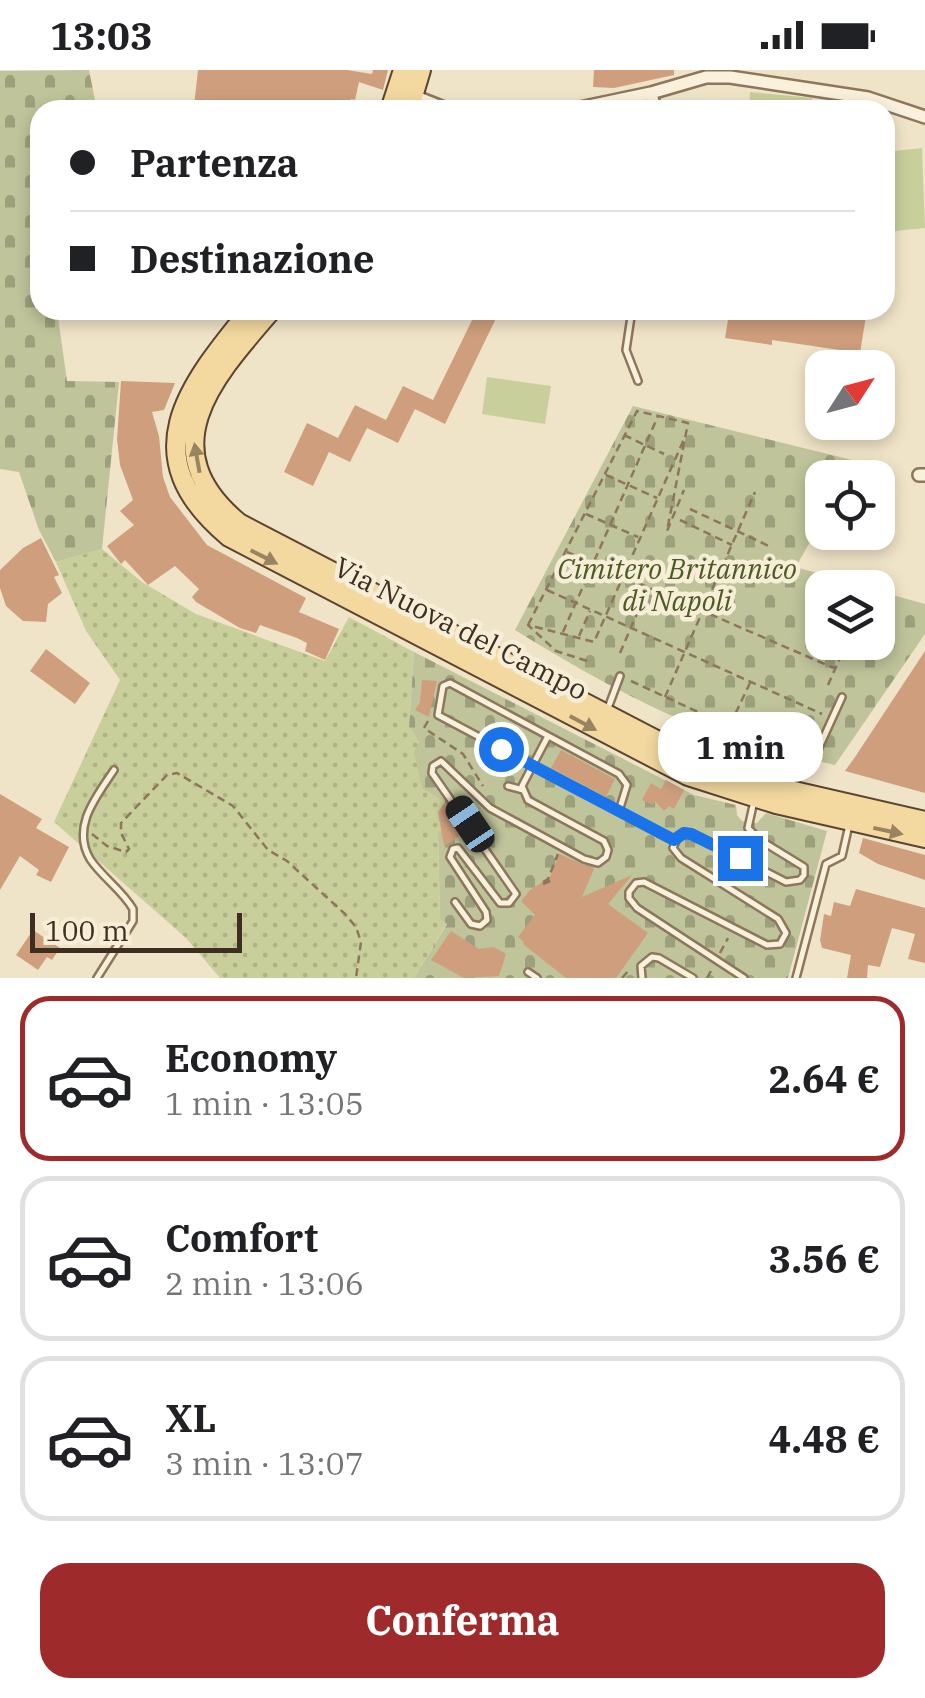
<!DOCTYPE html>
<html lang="it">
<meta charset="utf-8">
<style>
body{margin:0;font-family:"IBM Plex Serif",serif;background:#f2f2f2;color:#202124;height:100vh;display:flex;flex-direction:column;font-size:38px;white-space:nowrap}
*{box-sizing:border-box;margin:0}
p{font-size:32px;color:#757577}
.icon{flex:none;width:55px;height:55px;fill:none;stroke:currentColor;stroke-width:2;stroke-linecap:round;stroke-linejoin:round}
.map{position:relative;height:908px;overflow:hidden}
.drawer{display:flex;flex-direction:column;background:#fff;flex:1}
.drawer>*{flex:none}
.guide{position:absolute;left:30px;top:30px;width:865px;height:220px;border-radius:30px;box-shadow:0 5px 15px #0003;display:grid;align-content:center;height:220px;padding:0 40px;background:#fff}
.needle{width:65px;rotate:54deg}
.tools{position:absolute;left:805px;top:280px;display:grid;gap:20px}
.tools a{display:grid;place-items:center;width:90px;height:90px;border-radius:20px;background:#fff;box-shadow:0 5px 15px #0003;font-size:50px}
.scale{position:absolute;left:30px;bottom:25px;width:212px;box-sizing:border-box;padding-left:10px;border:5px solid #3d2e20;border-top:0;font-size:28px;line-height:35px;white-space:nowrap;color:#3d2e20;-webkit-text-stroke:8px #f7eed8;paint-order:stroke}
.end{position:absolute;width:45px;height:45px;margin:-22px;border:12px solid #1a73e8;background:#fff;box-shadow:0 0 0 5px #fff}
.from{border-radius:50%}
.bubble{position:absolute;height:70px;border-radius:30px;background:#fff;box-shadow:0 5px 15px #0003;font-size:32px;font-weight:800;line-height:70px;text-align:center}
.car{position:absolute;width:30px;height:60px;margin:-30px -15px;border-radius:12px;box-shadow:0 0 8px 2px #0007;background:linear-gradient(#222 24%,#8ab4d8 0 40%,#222 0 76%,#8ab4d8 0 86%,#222 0)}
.guide b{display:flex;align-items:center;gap:35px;height:95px;font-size:38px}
.guide b+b{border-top:2px solid #e0e0e0}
.guide i{width:25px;height:25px;background:#202124}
ul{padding:18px 0 0;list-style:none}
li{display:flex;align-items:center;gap:30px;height:165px;margin:0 20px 15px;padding:0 20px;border:5px solid #e0e0e0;border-radius:30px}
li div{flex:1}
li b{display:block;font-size:38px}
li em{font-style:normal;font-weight:800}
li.current{border-color:#9e2a2b}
li>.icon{width:90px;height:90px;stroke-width:1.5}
.primary-button{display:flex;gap:20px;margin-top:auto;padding:20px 40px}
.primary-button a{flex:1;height:115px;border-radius:30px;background:#9e2a2b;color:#fff;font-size:40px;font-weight:800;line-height:115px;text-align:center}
.status{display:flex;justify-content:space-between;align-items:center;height:70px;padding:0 50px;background:#fff;direction:ltr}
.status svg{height:28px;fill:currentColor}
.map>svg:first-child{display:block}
.green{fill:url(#green-dots)}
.cemetery{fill:url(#cemetery-stones)}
.pitch{fill:#c9cf9b}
.building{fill:#cf9f7d}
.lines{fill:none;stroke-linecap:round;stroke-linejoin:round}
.lane-casing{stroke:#8d765c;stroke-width:10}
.street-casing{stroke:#8d765c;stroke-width:16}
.primary-casing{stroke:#5b4430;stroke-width:22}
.path{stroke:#8d765c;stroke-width:2.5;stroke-dasharray:8 5;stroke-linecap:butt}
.lane{stroke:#faf1dc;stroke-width:5}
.street{stroke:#faf1dc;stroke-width:11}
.primary{stroke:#f3d9a0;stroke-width:18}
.oneway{fill:#988460}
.route{stroke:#1a73e8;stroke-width:12}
.labels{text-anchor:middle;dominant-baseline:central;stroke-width:9;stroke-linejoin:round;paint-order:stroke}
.park-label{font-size:28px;font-style:italic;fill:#4d5a26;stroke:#f7eed8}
.street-label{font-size:28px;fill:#3d2e20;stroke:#f7eed8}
</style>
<div class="status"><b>13:03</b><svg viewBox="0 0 49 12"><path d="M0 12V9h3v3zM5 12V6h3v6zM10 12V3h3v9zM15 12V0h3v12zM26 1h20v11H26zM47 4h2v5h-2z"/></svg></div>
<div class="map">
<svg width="925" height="908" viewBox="0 0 925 908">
<defs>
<pattern id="green-dots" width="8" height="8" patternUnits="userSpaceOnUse" patternTransform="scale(2.5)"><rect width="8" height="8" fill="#c9cf9b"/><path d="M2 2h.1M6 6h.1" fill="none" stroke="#aeb285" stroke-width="1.8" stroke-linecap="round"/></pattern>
<pattern id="cemetery-stones" width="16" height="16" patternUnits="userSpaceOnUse" patternTransform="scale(2.5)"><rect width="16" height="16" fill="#bfc49a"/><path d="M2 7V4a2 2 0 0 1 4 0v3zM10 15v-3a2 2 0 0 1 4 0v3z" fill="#9ca07d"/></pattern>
</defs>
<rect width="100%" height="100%" fill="#f0e4c8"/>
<path class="green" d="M102,479l40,33 54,32 129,47 24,-44 65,35 -5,75 10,15 26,60 -3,30 -4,1 2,86 7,4 -33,55h-194l-34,-40 -132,-116 66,-142 -34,-49 -30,-69z"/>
<path class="cemetery" d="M89,0l8,40h-57v200h17l10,71 52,1 -17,167 -46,13 -17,-32 -20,-58 -19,-3v-398z
M633,336l223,55 -9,16 -25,1v42l-26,47 69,20 -43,1v54h56v-51l47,13v30l-90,131c-46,-11 -91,-20 -135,-37 -64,-26 -127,-62 -185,-98z
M414,582l280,143 42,10 1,10 5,6 15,2 9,-10 61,18 -39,147h-374l33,-54 -7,-5 -2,-87 4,-1 -4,-19 7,-10 -23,-14 -8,-36 5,-10 -10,-15z"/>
<path class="pitch" d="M750,22l62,6 -1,12h-62z
M922,78l3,80 -40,4v-80z
M487,307l64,9 -6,38 -63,-10z"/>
<path class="building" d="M198,0h149l25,4 1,-4h15l-5,20 -24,-8 -4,18 -4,-1 -3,11h-105l-49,-4z
M594,0h80v5l-60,13 -21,-1z
M477,240h23l-55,114 -30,-15 -17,34 -31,-15 -17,34 -21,-10 -16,34 -29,-14 23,-49 31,15 17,-33 31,15 17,-34 30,14z
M705,240h117l44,6 -6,37 -88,-13v5l-47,-7 3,-18 -24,-3z
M121,311l54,2 -11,27 -12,2 7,24 4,41 7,20 37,48 99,53 -7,14 40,17 -14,31 -20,-9 2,-8 -10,-5 -37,-13 -4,8 -16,-5 -44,-26 -4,-5 7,-8 -24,-23 -27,19 -23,-25 -4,4 -14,-18 27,-21 -14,-14 13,-11 -13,-35 -3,-26z
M41,468l18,37 -5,2 8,16 -14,11 -2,18 -23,-1 -17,-15 -6,-18v-18l23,-22z
M46,579l44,34 -15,21 -45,-33z
M925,581v142l-80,-22 10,-14z
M422,610l15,1 -8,36 -14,-7 5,-8z
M561,680l54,29 -9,18 -55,-29z
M666,710l18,10 -10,19 -5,-3 -5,5 -9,-10 -2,4 -11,-5 9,-17 10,6z
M0,724l42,25 -6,9 33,19 -18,35 -15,-7 3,-5 -19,-14 -20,34z
M445,732l20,30 -21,14 -6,-34z
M863,768l62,17v25l-47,-16 -19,-11z
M559,784l35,15 -12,28 50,-22 -24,29 40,29 -32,45h-50l-43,-34 1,-2 -6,-5 17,-22 -14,-14 9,-11 20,-13z
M856,819l69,19v55l-17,-4 7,-25 -23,-6 -12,39 -12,-2 -1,13h-20l4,-23 -29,-7 -2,-8 4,-26 7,2 3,-14 16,4z
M33,860l27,18 -8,12 -5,-3 -9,13 -22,-15z
M451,861l28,18 15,-2 12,7 -7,22 -35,2 -33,-18z"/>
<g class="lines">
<g class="lane-casing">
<path id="lane" d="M632,240l-6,40 12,31
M608,638l12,-32
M817,682l25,-55
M508,716l15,4
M619,741l8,-26 -8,-11 -169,-91 -7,3 -5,29 236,126
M455,832l16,22 9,2 7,-6 -1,-8 -36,-55 3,-8 5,-1 42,55h9l7,-9 -84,-121 1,-7 8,-5 49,47 94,51 14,4 8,-6 2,-7 -4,-9 -76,-41 -6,-14 26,-50
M528,902l9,6
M97,908l36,-57v-12c-11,-19 -31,-32 -43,-50 -19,-33 7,-63 24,-89
M642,908l-1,-12 11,-9 7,1 34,20
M744,908l-107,-70 -8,-10v-6l7,-9 8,-1 123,63 13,-1 6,-11 -8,-14 -97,-61 -8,-10 5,-12 13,-3 95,49 14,-2 4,-5v-8l-44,-27 -12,-12 6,-27
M796,908l30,-114 16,-8 7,-31"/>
</g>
<g class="street-casing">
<path id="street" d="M651,23l4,17
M414,26l35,14
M570,40l81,-17 55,-16h24l138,21 57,19
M919,405h6"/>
</g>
<g class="primary-casing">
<path id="primary" d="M390,40l13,-40
M409,40l12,-40
M250,240c-64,78 -118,146 -21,227l459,239 88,28 149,34
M272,240c-59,68 -123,138 -33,213l454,236 88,29 144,33"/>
</g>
<path class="path" d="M624,365l40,19
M606,405l51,23
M690,439l81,38
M586,444l52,23
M680,450l52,25
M567,482l269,117
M547,520l275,124
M528,555l109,-214 51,12 -21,108 17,-41
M563,562l95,-216
M579,566l11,-25
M620,583l27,-63
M587,591l-31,-10 -28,-26 66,17 91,-205
M631,611l106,49 59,17
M828,615l19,-43
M665,627l90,-205
M428,651l-4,7 39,26 20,32
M730,655l20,-42
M92,764l15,12 19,6 3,-3 -8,-16v-10l46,-48 10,-2 56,33 35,44 19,11 58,53 11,13 5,15 -5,36
M543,812l5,-3 10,-25
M543,814l9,-4
M720,883l8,-15
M622,908l7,-8
M707,908l5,-9"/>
<use href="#lane" class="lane"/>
<use href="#street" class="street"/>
<use href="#primary" class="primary"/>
</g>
<defs><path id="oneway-solid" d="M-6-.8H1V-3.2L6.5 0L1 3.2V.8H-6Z" transform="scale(2.5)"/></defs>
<g class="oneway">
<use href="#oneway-solid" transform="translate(197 388) rotate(-100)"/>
<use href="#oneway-solid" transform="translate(264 487) rotate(27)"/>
<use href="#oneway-solid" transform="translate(583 653) rotate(28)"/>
<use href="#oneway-solid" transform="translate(888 761) rotate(12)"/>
</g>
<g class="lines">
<path class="route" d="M501,679l173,91 10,-7 7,1 49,24"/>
</g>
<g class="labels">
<g class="park-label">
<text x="677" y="498">Cimitero Britannico<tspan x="677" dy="32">di Napoli</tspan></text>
</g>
<g class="street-label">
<text transform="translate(461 558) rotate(27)">Via Nuova del Campo</text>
</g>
</g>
</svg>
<div class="tools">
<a><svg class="needle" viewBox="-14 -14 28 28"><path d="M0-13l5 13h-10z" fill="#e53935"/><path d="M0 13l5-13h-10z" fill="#757577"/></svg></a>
<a><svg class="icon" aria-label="locate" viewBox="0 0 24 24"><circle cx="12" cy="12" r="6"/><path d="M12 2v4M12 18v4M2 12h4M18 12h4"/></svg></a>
<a><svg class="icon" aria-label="layers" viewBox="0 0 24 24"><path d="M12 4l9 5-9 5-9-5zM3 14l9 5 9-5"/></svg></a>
</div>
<div class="scale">100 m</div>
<i class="end from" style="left:501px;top:679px"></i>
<i class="end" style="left:740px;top:788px"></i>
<div class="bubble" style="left:658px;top:642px;width:165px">1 min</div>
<i class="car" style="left:470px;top:754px;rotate:326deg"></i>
<div class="guide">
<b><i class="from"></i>Partenza</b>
<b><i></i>Destinazione</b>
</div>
</div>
<section class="drawer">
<ul>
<li class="current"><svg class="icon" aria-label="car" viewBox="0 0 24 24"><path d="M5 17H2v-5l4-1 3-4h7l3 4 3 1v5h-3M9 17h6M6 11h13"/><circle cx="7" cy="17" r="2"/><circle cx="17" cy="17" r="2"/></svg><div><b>Economy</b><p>1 min · 13:05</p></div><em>2.64 €</em></li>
<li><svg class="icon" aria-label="car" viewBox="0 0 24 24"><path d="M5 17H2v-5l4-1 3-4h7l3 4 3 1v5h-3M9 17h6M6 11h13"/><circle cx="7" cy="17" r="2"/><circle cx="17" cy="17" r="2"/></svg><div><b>Comfort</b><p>2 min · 13:06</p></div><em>3.56 €</em></li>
<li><svg class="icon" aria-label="car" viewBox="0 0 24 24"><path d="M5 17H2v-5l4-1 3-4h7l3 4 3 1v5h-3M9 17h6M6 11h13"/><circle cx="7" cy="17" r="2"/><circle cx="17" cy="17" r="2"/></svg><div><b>XL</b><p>3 min · 13:07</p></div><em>4.48 €</em></li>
</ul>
<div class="primary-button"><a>Conferma</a></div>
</section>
